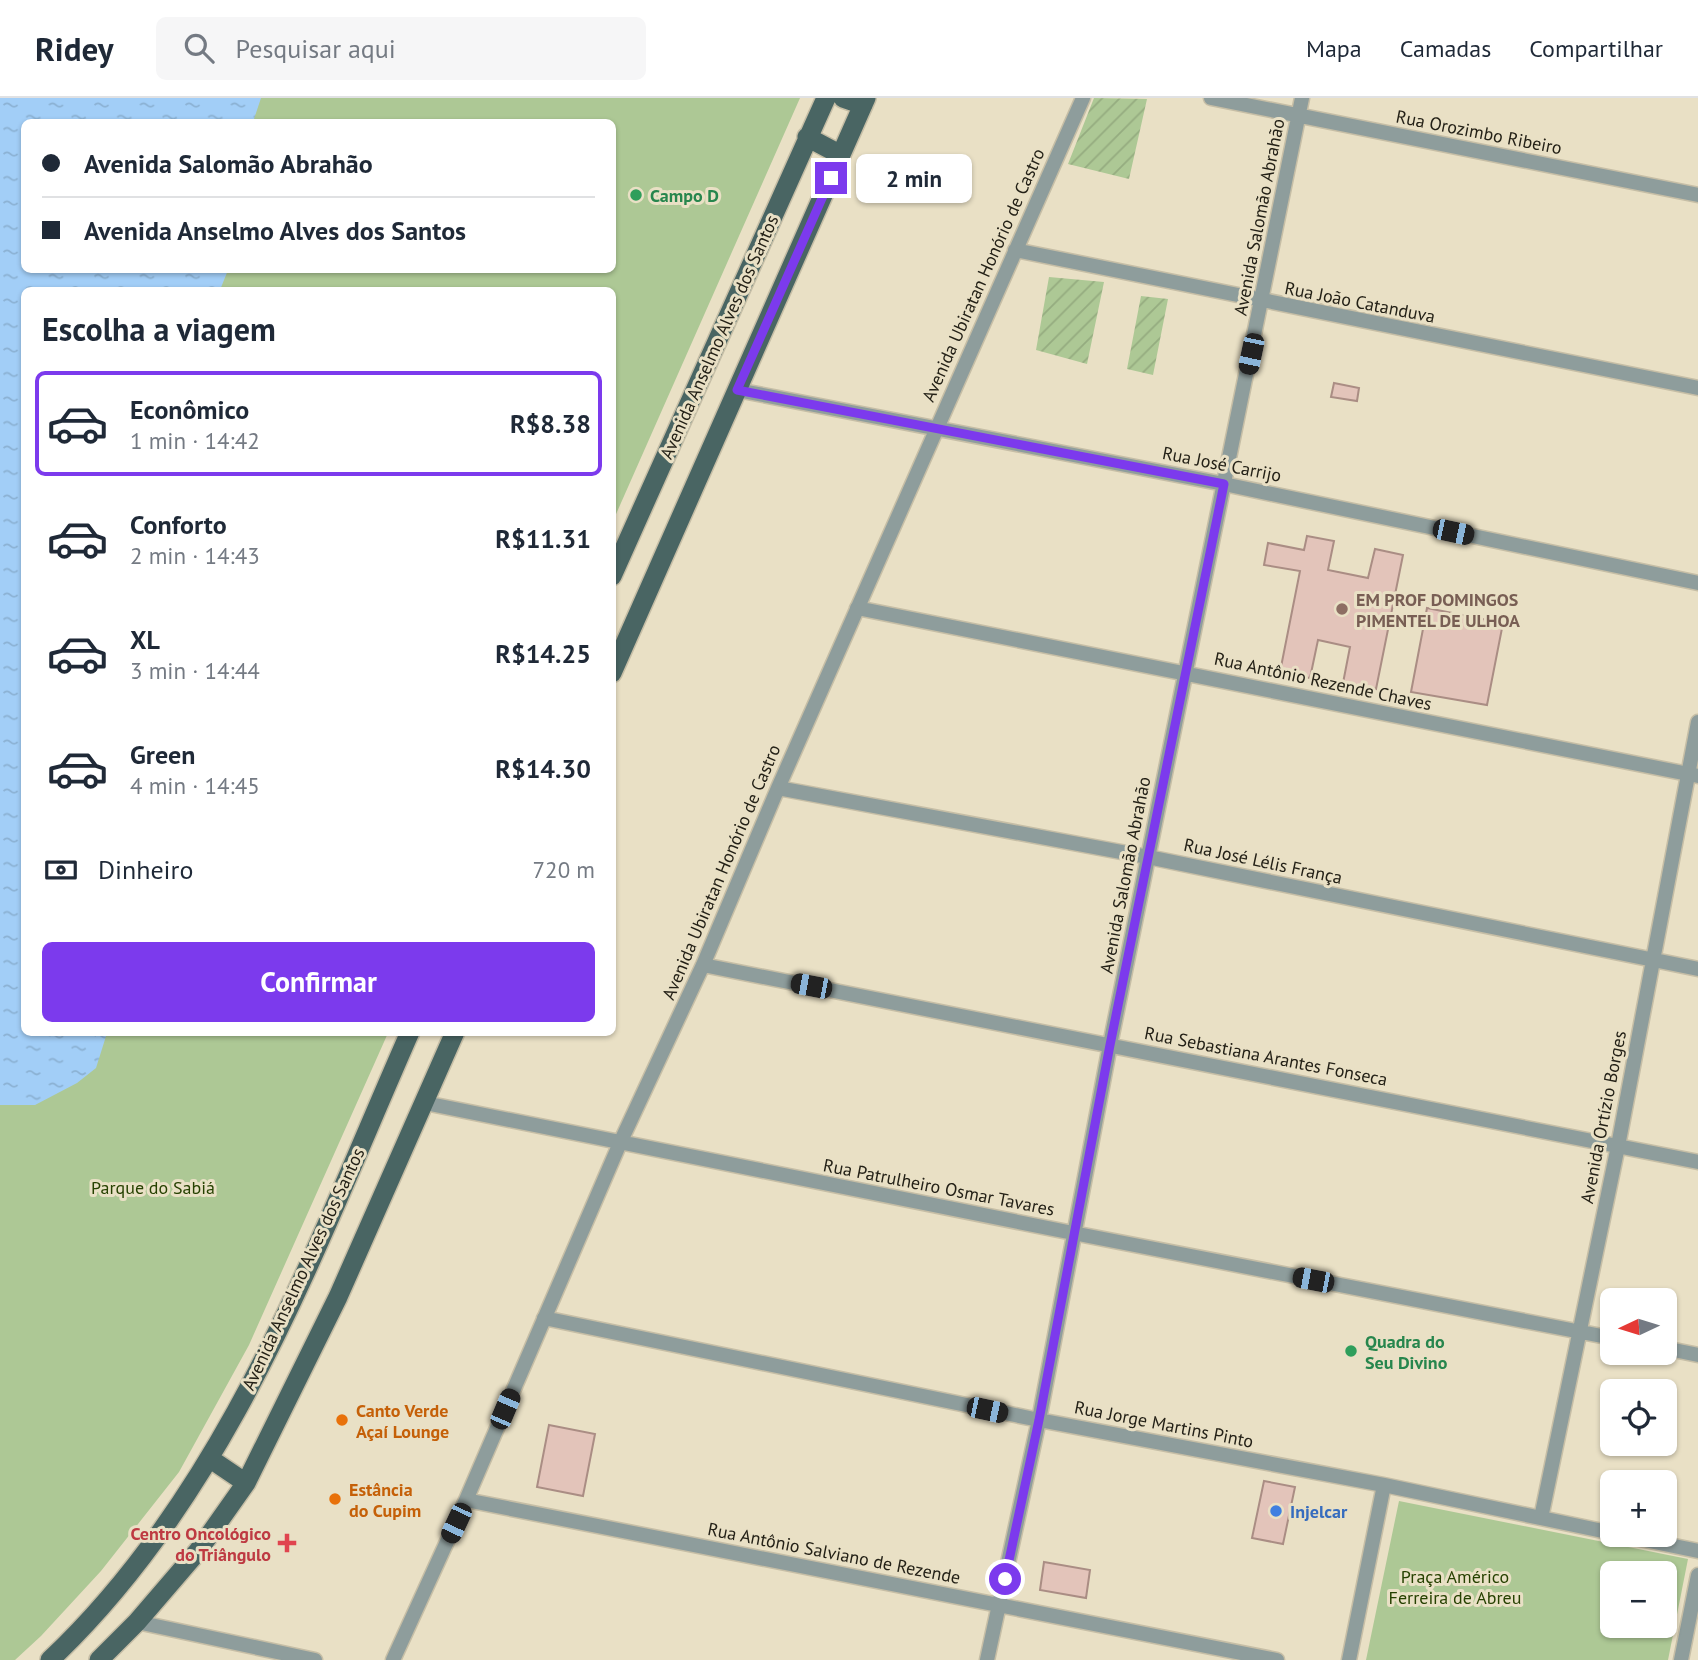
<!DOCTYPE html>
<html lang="pt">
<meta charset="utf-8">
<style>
body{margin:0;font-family:"PT Sans",sans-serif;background:#f6f6f7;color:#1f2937;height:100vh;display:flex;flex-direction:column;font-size:26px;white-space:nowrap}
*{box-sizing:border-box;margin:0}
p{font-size:23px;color:#747a83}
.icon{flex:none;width:38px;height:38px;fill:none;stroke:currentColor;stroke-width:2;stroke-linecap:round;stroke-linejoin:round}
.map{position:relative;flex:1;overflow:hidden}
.sheet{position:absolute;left:21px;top:189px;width:595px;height:749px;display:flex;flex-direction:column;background:#fff;border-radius:10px;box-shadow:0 2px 5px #0004}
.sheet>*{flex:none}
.hud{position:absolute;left:21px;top:21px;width:595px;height:154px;border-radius:10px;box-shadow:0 2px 5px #0004;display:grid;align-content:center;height:154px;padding:0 21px;background:#fff}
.needle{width:46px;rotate:266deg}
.controls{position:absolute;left:1600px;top:1190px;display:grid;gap:14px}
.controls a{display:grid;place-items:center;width:77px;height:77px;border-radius:10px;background:#fff;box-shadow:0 2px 5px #0004;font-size:35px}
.end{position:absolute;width:32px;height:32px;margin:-16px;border:9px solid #7c3aed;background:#fff;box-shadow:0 0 0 4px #fff}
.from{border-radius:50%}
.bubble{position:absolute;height:49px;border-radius:10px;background:#fff;box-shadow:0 2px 5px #0004;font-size:23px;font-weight:600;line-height:49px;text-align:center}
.car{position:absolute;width:21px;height:42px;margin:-21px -10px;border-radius:9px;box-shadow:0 0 5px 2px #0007;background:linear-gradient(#222 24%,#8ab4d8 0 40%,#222 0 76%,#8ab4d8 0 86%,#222 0)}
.hud b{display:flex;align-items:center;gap:24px;height:66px;font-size:26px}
.hud b+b{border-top:2px solid #e0e1e3}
.hud i{width:18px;height:18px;background:#1f2937}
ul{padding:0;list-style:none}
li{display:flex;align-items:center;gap:21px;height:105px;margin:0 14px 10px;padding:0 7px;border:4px solid transparent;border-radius:10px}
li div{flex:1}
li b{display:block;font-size:26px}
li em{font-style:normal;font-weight:600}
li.active{border-color:#7c3aed}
li>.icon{width:63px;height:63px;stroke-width:1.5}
h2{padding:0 21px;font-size:32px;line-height:84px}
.pay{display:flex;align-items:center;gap:18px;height:77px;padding:0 21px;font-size:26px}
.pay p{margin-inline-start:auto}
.action{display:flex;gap:14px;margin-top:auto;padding:14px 21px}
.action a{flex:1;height:80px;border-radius:10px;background:#7c3aed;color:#fff;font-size:28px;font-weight:600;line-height:80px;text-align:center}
header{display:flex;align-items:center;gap:42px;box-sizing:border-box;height:98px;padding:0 35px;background:#fff;border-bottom:2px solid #e0e1e3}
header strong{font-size:33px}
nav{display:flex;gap:38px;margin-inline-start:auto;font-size:24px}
.search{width:490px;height:63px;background:#f6f6f7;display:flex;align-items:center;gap:18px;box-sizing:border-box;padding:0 24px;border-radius:10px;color:#747a83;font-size:26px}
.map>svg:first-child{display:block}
.park{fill:#adc895;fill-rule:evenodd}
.garden{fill:url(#garden-furrows)}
.water{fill:url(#water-ripples)}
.building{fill:#e3c4ba;stroke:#aa8d84;stroke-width:2}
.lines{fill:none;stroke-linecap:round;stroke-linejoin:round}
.minor-casing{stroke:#c6bea6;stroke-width:17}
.primary-casing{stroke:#c6bea6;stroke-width:22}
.minor{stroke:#8e9d9c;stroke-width:14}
.primary{stroke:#496563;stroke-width:19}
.route{stroke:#7c3aed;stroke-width:9}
.leisure-dot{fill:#2e9e5b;stroke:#e9e0c5;stroke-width:2.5}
.education-dot{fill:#8d6e63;stroke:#e9e0c5;stroke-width:2.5}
.food-dot{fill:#e8710a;stroke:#e9e0c5;stroke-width:2.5}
.shop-dot{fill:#3f7fe0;stroke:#e9e0c5;stroke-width:2.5}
.health-dot{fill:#e0444e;stroke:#e9e0c5;stroke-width:2.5}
.labels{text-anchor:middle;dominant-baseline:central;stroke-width:6;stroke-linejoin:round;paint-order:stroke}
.street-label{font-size:18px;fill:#242117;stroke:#e9e0c5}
.leisure-label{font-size:18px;font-weight:bold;fill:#27864d;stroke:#e9e0c5;text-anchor:start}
.education-label{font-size:18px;font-weight:bold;fill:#785e54;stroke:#e9e0c5;text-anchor:start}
.park-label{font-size:18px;fill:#264101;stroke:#e9e0c5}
.food-label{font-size:18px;font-weight:bold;fill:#c56008;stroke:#e9e0c5;text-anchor:start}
.shop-label{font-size:18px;font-weight:bold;fill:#366cbe;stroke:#e9e0c5;text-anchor:start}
.health-label{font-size:18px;font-weight:bold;fill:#be3a42;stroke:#e9e0c5;text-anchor:end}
</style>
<header>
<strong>Ridey</strong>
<div class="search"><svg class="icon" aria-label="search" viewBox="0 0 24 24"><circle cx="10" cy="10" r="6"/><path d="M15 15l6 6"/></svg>Pesquisar aqui</div>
<nav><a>Mapa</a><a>Camadas</a><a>Compartilhar</a></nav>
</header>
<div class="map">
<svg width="1698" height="1562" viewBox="0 0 1698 1562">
<defs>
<pattern id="garden-furrows" width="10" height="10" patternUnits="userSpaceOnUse" patternTransform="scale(1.75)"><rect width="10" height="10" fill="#adc895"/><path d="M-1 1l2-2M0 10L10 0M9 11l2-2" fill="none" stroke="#95ac80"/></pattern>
<pattern id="water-ripples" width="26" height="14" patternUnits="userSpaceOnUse" patternTransform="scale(1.75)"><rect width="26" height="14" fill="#a2cef7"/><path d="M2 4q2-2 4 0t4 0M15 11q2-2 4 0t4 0" fill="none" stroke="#8bb1d3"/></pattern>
</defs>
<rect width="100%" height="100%" fill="#e9e0c5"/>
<path class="park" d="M0,0h800l-187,423 -1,-231h-588v742l364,1 -139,312 -70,127 -78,99 -60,65 -26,24h-15zM24,24h588v148h-588z
M1399,1403l289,58 -20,101h-302zM1612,1475h52v53h-52z"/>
<path class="garden" d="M1094,0l53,1 -18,80 -61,-15z
M1049,179l55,5 -17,82 -51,-14z
M1141,198l27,3 -15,76 -26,-6z"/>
<path class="water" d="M0,0h261l-8,24h-229v148h204l-8,20h-196v742l83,1 -11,35 -19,15 -42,22h-35z"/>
<path class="building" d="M1334,285l25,5 -2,13 -26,-4z
M1307,438l27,5 -6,29 40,8 7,-29 28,6 -27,134 -33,-6 7,-36 -32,-7 -8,38 -30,-6 20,-101 -36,-6 4,-22 36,7z
M1427,510l76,15 -16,82 -76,-13z
M549,1327l46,9 -12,62 -46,-9z
M1264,1383l31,6 -12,57 -31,-6z
M1044,1464l46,8 -4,28 -46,-8z"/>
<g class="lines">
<g class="minor-casing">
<path id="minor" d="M1211,0l487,97
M1015,152l683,138
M737,292l487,94 474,99
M857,510l841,168
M778,690l370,69 550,112
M703,867l995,197
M425,1005l648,130 539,105
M544,1220l495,102 345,65 228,48
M1664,1250l34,7
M466,1402l811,160
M1541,1420l77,-372 80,-424
M1620,1437l78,16
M137,1524l178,38
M393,1562l73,-160 154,-357 83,-178 75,-177 305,-690
M987,1562l52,-240 71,-375 192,-947
M1349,1562l35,-175
M1681,1562l17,-85"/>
</g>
<g class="primary-casing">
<path id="primary" d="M843,0l20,7
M807,39l34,18
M612,478l214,-478
M612,575l254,-575
M209,1360l37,25
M50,1562c179,-169 263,-408 360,-628
M99,1562l38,-38 61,-71 48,-68 92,-186 117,-265"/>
</g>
<use href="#minor" class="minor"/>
<use href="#primary" class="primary"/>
</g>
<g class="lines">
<path class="route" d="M831,80l-94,212 487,94 -114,561 -71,375 -34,159"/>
</g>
<g class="leisure-dot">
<circle cx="636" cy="97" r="7"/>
<circle cx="1351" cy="1253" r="7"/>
</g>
<circle class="education-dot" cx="1342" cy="511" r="7"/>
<g class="food-dot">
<circle cx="342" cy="1322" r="7"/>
<circle cx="335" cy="1401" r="7"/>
</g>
<circle class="shop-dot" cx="1276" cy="1413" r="7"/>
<path class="health-dot" d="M283.5 1434.5h7v7h7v7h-7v7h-7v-7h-7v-7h7z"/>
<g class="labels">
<g class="street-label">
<text transform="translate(1479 34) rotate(11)">Rua Orozimbo Ribeiro</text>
<text transform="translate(1259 119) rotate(-79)">Avenida Salomão Abrahão</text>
<text transform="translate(983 177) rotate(-66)">Avenida Ubiratan Honório de Castro</text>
<text transform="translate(1360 204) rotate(11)">Rua João Catanduva</text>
<text transform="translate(719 239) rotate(-66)">Avenida Anselmo Alves dos Santos</text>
<text transform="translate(1222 366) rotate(11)">Rua José Carrijo</text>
<text transform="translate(1323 583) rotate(12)">Rua Antônio Rezende Chaves</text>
<text transform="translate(1263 763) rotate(12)">Rua José Lélis França</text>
<text transform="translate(721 774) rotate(-67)">Avenida Ubiratan Honório de Castro</text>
<text transform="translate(1125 777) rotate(-79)">Avenida Salomão Abrahão</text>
<text transform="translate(1266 958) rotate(11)">Rua Sebastiana Arantes Fonseca</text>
<text transform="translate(1603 1019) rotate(-79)">Avenida Ortízio Borges</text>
<text transform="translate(939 1089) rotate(11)">Rua Patrulheiro Osmar Tavares</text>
<text transform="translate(303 1171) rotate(-65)">Avenida Anselmo Alves dos Santos</text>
<text transform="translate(1164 1326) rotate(11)">Rua Jorge Martins Pinto</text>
<text transform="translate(834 1455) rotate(11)">Rua Antônio Salviano de Rezende</text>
</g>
<g class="leisure-label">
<text x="650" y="97">Campo D</text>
<text x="1365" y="1243">Quadra do<tspan x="1365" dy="21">Seu Divino</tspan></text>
</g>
<g class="education-label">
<text x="1356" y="501">EM PROF DOMINGOS<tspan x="1356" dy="21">PIMENTEL DE ULHOA</tspan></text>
</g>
<g class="park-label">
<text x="153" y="1089">Parque do Sabiá</text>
<text x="1455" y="1478">Praça Américo<tspan x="1455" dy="21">Ferreira de Abreu</tspan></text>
</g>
<g class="food-label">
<text x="356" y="1312">Canto Verde<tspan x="356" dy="21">Açaí Lounge</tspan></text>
<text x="349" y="1391">Estância<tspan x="349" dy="21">do Cupim</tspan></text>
</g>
<g class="shop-label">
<text x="1290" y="1413">Injelcar</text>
</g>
<g class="health-label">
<text x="271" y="1435">Centro Oncológico<tspan x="271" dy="21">do Triângulo</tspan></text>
</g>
</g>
</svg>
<div class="controls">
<a><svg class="needle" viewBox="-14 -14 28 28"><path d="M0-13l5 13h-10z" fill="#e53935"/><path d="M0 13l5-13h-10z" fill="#747a83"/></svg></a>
<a><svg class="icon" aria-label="locate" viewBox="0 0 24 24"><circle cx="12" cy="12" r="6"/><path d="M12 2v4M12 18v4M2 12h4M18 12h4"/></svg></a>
<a>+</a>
<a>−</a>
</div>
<i class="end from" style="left:1005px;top:1481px"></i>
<i class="end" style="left:831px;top:80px"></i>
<div class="bubble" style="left:856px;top:56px;width:116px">2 min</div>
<i class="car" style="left:1251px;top:256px;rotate:192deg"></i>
<i class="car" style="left:1453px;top:434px;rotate:102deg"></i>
<i class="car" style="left:811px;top:888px;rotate:281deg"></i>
<i class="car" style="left:1313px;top:1182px;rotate:281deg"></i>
<i class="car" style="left:505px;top:1311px;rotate:23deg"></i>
<i class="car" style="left:987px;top:1312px;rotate:102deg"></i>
<i class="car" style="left:456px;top:1425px;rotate:205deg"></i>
<div class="hud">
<b><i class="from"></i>Avenida Salomão Abrahão</b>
<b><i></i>Avenida Anselmo Alves dos Santos</b>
</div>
<section class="sheet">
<h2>Escolha a viagem</h2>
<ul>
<li class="active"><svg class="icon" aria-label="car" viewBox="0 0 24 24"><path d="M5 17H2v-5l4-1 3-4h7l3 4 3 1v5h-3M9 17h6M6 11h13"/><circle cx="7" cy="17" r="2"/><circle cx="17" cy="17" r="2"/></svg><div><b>Econômico</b><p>1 min · 14:42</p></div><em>R$8.38</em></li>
<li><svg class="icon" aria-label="car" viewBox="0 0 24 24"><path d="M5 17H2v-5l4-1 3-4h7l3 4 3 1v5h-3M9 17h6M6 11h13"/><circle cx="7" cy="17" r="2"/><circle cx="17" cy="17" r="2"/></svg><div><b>Conforto</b><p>2 min · 14:43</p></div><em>R$11.31</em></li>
<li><svg class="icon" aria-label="car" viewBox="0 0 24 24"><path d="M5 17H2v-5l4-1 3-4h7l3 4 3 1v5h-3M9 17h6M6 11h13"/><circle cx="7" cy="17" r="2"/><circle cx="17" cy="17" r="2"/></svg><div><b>XL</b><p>3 min · 14:44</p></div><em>R$14.25</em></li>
<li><svg class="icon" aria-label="car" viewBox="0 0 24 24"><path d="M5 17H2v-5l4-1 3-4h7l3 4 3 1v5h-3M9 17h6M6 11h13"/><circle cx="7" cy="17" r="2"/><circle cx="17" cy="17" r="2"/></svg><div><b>Green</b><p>4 min · 14:45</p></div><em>R$14.30</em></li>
</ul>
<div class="pay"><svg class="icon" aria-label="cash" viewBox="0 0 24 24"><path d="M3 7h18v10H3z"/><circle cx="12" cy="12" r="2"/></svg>Dinheiro<p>720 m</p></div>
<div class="action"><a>Confirmar</a></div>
</section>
</div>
